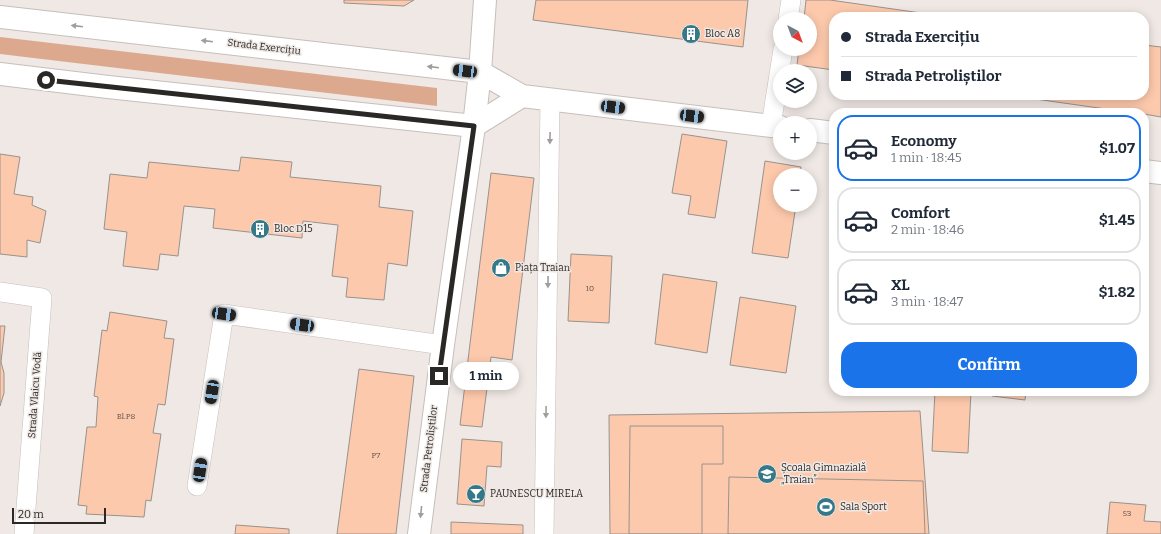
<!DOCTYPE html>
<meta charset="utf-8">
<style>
body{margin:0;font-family:Bitter,serif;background:#f2f2f3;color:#1f2937;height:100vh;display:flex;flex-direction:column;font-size:15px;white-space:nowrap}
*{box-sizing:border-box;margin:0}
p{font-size:13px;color:#747a83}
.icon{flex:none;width:22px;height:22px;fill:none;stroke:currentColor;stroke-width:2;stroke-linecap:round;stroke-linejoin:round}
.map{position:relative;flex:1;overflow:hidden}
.sheet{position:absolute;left:829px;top:108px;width:320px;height:288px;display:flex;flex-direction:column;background:#fff;border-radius:16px;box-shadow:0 2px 10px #0003}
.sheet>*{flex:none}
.guide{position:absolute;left:829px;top:12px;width:320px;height:88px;border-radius:16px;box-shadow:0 2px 10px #0003;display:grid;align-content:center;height:88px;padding:0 12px;background:#fff}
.needle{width:26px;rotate:139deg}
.buttons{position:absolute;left:773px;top:12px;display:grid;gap:8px}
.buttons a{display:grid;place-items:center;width:44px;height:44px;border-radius:50%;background:#fff;box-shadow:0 2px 10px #0003;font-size:20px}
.scale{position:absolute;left:12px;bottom:10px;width:94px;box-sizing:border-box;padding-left:4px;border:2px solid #2a2826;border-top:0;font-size:11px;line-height:14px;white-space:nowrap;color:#2a2826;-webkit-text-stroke:3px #efe8e4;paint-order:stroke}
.end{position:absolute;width:18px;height:18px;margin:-9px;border:5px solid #2a2826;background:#fff;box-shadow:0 0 0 2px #fff}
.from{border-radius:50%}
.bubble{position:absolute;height:28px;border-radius:14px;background:#fff;box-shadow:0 2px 10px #0003;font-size:13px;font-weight:700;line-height:28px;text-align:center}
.car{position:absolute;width:12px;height:24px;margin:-12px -6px;border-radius:5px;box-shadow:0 0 3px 1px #0007;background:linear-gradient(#222 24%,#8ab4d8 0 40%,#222 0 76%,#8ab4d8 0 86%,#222 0)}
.guide b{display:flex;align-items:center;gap:14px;height:38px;font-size:15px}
.guide b+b{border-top:1px solid #e0e1e3}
.guide i{width:10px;height:10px;background:#1f2937}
ul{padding:7px 0 0;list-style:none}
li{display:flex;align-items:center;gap:12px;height:66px;margin:0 8px 6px;padding:0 4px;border:2px solid #e0e1e3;border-radius:16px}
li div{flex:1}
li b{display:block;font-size:15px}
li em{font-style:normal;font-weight:700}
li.on{border-color:#1a73e8}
li>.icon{width:36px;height:36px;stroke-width:1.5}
.action{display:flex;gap:8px;margin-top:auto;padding:8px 12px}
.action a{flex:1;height:46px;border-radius:16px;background:#1a73e8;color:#fff;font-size:16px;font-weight:700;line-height:46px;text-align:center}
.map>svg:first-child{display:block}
.green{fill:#dda98e}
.building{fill:#fdc9ac;stroke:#98928e}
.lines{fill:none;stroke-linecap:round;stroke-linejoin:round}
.service-casing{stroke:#c6bfbb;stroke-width:20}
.minor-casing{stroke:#c6bfbb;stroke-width:24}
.secondary-casing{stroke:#c6bfbb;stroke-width:24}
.service{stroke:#fff;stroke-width:19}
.minor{stroke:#fff;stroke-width:22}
.secondary{stroke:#fff;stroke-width:22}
.oneway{fill:#9f9e9d}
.route{stroke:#2a2826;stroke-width:5}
.labels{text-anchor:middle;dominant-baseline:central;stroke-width:3;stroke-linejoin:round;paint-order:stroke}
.number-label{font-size:8px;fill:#5f5048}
.poi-label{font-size:10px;fill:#2a2826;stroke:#efe8e4;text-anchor:start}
.street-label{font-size:10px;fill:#2a2826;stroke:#efe8e4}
</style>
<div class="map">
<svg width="1161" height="534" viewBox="0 0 1161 534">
<rect width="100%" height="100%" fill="#efe8e4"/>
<path class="green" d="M0,37l437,51v18l-437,-52z"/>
<path class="building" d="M344,0h70l-10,6 -60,-3z
M536,0h212l-5,47 -210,-27z
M806,0h24l119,17h-115v53l-37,-5 2,-16h11v-30h-6z
M1144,45l17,2v70l-17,-3v-1h-10l-127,-18h137z
M682,134l45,7 -12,77 -27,-4 3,-18 -19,-3z
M0,154l20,3 -6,37 19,3 -1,8 14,6 -6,32 -13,-3v17l-27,-3z
M241,157l51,5 -2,15 91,9 -2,21 34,4 -6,55 -19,-3 -4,37 -38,-3 2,-19 -16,-2 6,-51 -35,-4 -1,17 -89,-10 2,-19 -31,-3 -6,50 -18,-2 -2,16 -35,-4 4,-34 -23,-3 6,-55 37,4 2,-16 90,9z
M765,161l36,6 -1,8h-20v30h16l-8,53 -36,-5z
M491,173l43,5 -22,182 -21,-3 -9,70 -22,-2z
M571,254l41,2 -3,67 -41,-2z
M663,274l54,8 -10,71 -52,-9z
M740,297l56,9 -10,67 -56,-8z
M110,312l57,9 -3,17 10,1 -9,66 -7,-1 -5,29 8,1 -10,67 -5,-1 -2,17 -58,-3 1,-8 -9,-1 9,-78h9l2,-30 -4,-1 8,-66 5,1z
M0,326h5l-4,36 3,11v20l-4,13z
M359,369l55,7 -18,158h-59z
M935,391h36l-3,62 -36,-2z
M992,391h34l-1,9 -33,-4z
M920,411l9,123h-319l-1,-119z
M630,426h93v38h-21v70h-73z
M462,439l40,3 -1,25 -14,-1 -3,40 -27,-2z
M729,477l194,4 2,53h-197z
M1110,502l36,3 -2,16 17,1v12h-54z
M451,522l72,3v9h-72z
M236,525l53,4v5h-54z"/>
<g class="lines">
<g class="service-casing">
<path id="service" d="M788,19l3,-19
M771,126l12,-77
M0,292l42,6 -18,236
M197,486l27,-172 219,31
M544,534l6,-435"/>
</g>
<g class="minor-casing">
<path id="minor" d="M419,534l24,-189 31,-219 6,-54 5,-72"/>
</g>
<g class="secondary-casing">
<path id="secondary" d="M0,17l480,55 42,24 258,31
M0,74l108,13 366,39 48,-30
M810,130l24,3
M1144,171l17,2"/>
</g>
<use href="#service" class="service"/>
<use href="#minor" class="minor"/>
<use href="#secondary" class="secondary"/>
</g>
<defs><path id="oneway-solid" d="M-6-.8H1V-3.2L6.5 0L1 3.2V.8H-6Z"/></defs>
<g class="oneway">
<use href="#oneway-solid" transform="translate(77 26) rotate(-173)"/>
<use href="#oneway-solid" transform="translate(207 41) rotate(-173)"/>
<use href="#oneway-solid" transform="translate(433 67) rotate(-173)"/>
<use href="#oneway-solid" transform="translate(550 138) rotate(91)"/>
<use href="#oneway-solid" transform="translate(548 282) rotate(91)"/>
<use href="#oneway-solid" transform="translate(546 412) rotate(91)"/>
<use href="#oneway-solid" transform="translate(421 512) rotate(96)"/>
</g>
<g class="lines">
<path class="route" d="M46,80l428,46 -35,250"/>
</g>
<defs>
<g id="building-disc" transform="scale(1)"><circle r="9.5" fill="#357988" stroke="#efe8e4"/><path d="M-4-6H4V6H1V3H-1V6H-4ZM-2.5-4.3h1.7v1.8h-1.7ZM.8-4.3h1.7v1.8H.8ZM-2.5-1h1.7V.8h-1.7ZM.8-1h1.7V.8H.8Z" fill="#fff"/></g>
<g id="shop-disc" transform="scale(1)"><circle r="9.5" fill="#357988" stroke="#efe8e4"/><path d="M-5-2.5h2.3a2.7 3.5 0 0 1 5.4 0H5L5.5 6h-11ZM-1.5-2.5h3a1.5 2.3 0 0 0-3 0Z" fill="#fff"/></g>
<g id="school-disc" transform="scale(1)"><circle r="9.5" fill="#357988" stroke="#efe8e4"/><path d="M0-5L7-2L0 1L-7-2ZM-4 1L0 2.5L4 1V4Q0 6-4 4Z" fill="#fff"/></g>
<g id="bar-disc" transform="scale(1)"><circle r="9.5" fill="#357988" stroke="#efe8e4"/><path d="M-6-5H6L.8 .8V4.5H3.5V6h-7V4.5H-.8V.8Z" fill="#fff"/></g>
<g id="stadium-disc" transform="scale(1)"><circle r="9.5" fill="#357988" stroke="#efe8e4"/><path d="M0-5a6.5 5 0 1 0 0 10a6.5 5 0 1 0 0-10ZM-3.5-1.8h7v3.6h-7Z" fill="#fff"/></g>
</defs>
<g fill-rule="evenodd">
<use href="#building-disc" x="691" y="34"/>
<use href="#building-disc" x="260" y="229"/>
<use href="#shop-disc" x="501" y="268"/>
<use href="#school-disc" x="767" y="474"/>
<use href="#bar-disc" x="476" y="494"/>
<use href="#stadium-disc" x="826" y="507"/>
</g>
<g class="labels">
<g class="number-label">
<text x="590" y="288">10</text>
<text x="126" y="416">Bl.P8</text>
<text x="376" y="455">P7</text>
<text x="1127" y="513">53</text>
</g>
<g class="poi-label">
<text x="705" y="34">Bloc A8</text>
<text x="274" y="229">Bloc D15</text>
<text x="515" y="268">Piața Traian</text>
<text x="781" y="468">Școala Gimnazială<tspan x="781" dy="12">„Traian”</tspan></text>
<text x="490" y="494">PAUNESCU MIRELA</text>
<text x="840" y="507">Sala Sport</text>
</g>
<g class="street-label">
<text transform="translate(264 47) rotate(7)">Strada Exercițiu</text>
<text transform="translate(35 395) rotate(-86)">Strada Vlaicu Vodă</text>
<text transform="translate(429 449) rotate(-83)">Strada Petroliștilor</text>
</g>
</g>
</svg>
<div class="buttons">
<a><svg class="needle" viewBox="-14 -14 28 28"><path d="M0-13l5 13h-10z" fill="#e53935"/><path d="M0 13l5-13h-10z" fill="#747a83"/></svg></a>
<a><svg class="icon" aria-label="layers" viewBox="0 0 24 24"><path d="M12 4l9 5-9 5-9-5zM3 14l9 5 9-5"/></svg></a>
<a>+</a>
<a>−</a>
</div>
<div class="scale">20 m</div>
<i class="end from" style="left:46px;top:80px"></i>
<i class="end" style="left:439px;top:376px"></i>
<div class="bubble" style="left:453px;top:362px;width:66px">1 min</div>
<i class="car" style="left:465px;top:71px;rotate:277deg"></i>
<i class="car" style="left:613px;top:107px;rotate:97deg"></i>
<i class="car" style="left:692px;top:116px;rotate:97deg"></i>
<i class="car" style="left:224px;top:314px;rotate:98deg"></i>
<i class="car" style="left:302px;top:325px;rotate:278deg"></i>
<i class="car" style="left:212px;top:392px;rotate:189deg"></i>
<i class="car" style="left:200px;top:470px;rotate:9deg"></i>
<div class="guide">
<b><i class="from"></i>Strada Exercițiu</b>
<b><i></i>Strada Petroliștilor</b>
</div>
<section class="sheet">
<ul>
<li class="on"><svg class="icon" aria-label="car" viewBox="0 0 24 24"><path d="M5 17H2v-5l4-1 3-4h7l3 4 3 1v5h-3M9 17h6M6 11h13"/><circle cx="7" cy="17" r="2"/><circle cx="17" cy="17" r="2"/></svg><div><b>Economy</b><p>1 min · 18:45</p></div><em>$1.07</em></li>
<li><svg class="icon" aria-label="car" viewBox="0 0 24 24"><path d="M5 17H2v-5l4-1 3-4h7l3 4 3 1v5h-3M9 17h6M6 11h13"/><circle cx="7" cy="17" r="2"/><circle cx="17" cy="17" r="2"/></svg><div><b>Comfort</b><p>2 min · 18:46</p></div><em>$1.45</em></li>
<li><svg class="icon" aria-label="car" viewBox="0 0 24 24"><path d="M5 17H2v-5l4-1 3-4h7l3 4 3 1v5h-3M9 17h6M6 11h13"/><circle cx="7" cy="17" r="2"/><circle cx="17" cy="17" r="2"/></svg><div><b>XL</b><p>3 min · 18:47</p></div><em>$1.82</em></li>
</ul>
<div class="action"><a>Confirm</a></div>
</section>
</div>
